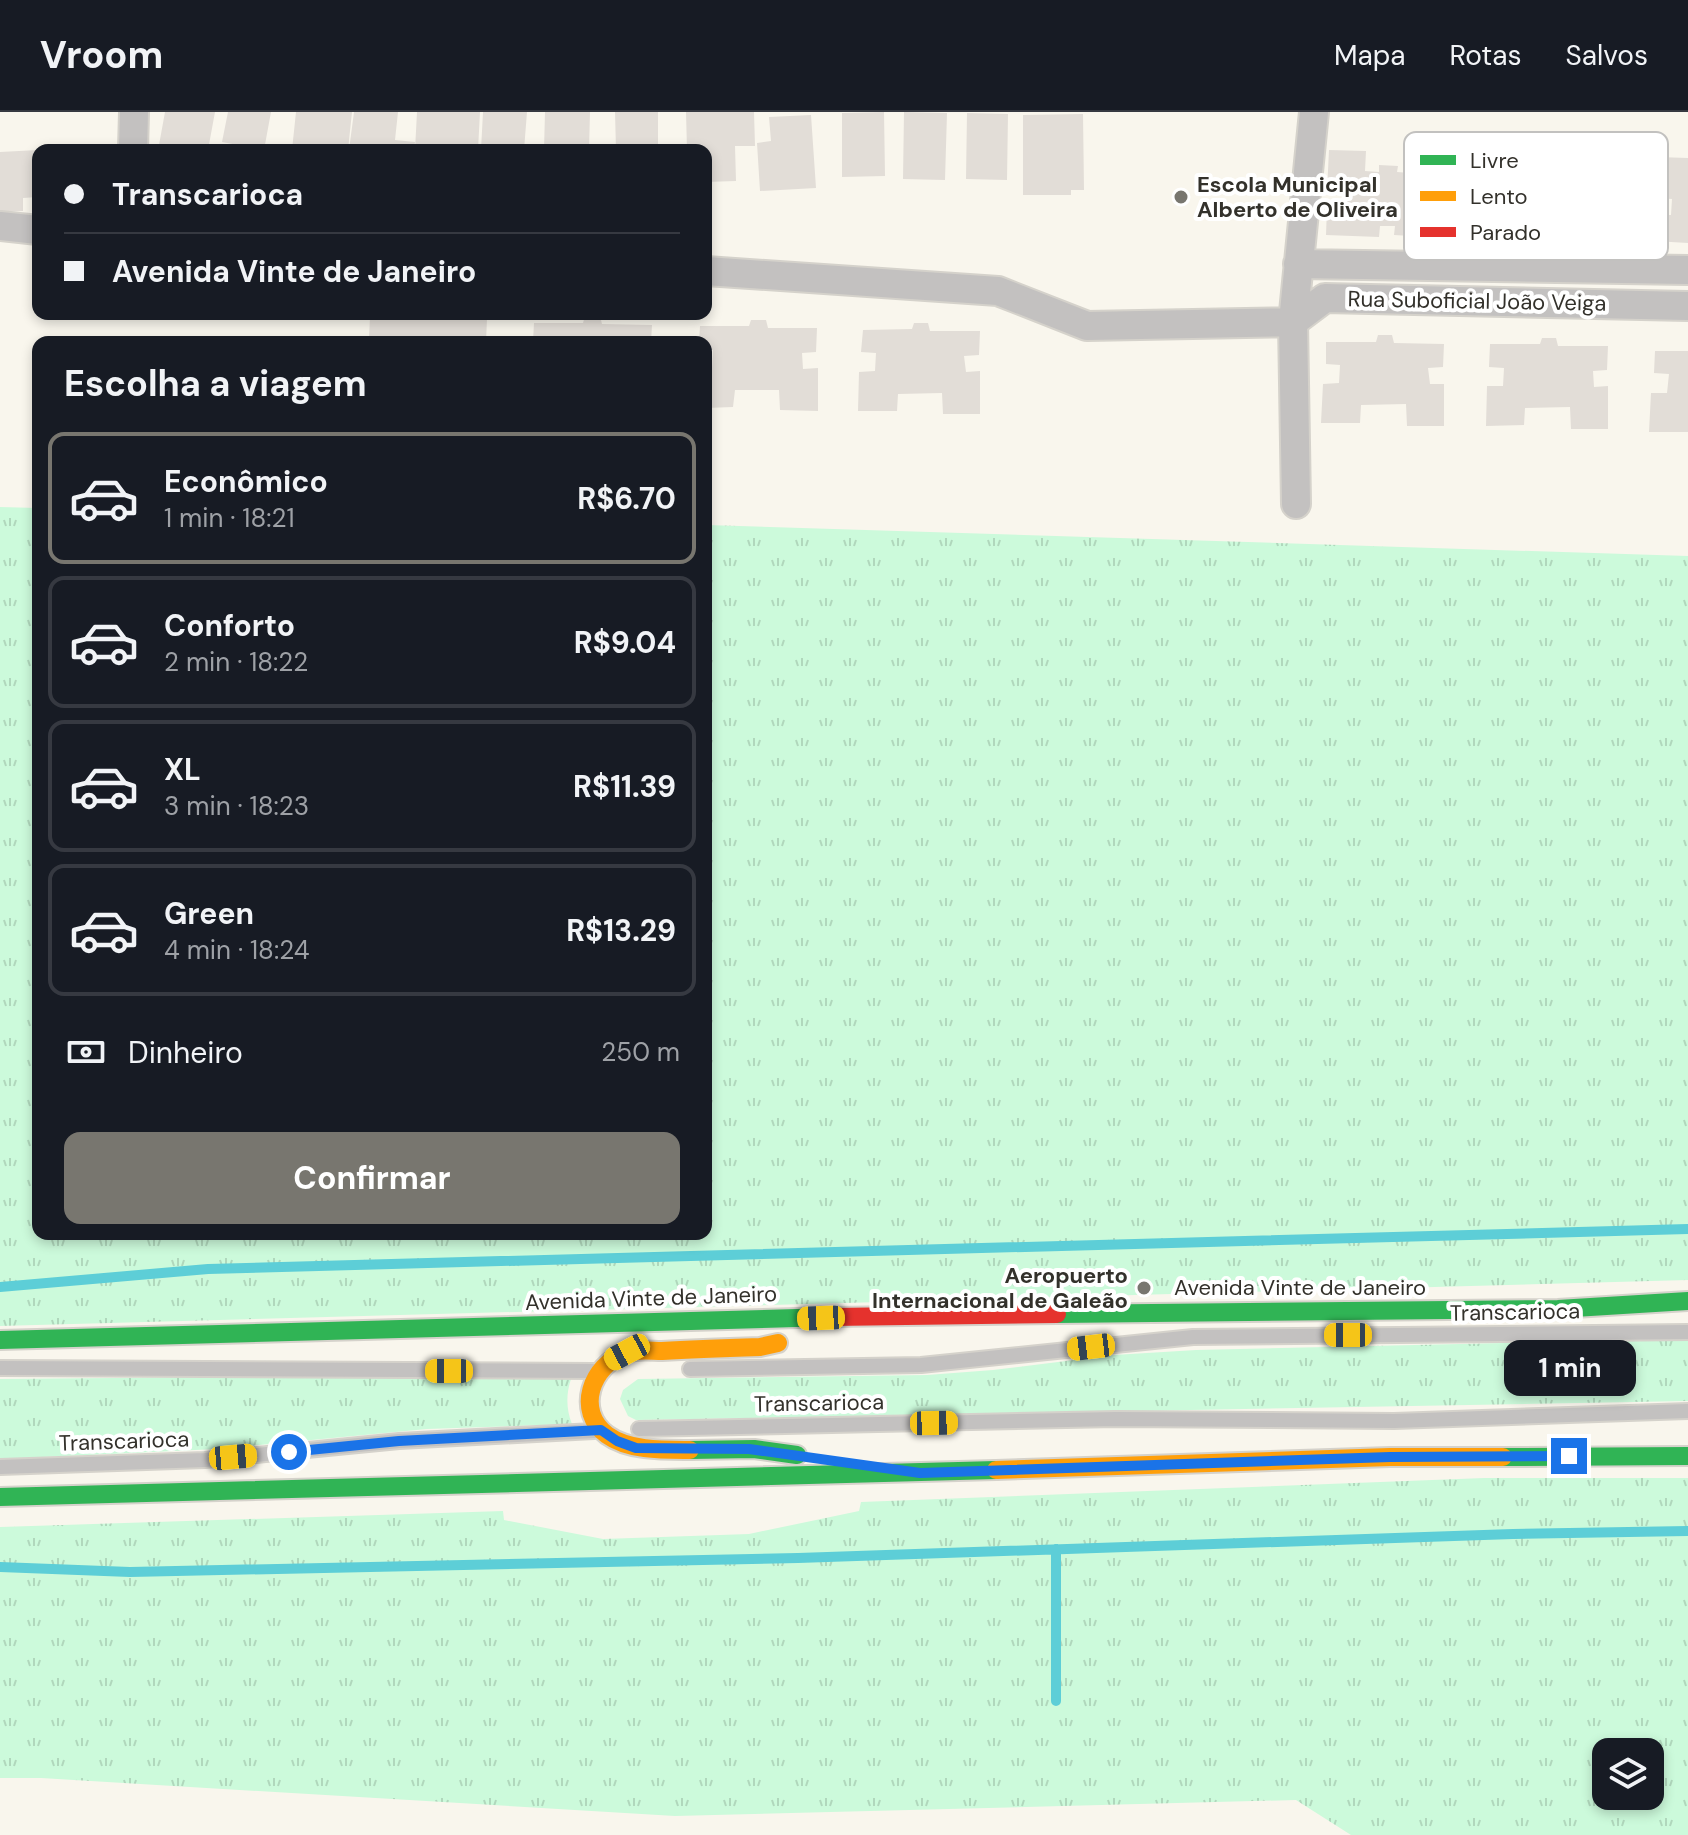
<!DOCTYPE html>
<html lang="pt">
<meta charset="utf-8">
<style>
body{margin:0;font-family:"DM Sans",sans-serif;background:#242831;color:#f1f3f6;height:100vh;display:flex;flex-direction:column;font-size:30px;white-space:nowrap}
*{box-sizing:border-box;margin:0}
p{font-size:26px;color:#9ea1a6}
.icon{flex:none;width:44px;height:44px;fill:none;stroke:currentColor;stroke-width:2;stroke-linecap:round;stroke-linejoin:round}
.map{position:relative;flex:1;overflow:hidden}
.details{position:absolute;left:32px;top:224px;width:680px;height:904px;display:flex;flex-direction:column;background:#171b24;border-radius:16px;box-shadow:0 4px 12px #0003}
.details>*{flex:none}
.hud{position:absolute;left:32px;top:32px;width:680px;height:176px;border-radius:16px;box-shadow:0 4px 12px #0003;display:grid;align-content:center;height:176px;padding:0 32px;background:#171b24}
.fabs{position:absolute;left:1592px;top:1626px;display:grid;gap:16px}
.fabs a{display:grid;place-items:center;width:72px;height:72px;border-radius:16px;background:#171b24;box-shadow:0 4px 12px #0003;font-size:40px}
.end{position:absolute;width:36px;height:36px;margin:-18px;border:10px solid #1a73e8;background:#fff;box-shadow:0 0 0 4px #fff}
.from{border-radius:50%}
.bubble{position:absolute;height:56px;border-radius:16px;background:#171b24;box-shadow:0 4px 12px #0003;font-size:26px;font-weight:700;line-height:56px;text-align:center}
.car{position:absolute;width:24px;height:48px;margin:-24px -12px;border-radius:10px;box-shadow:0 0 6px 2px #0007;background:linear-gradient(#f5c518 24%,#345 0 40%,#f5c518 0 76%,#345 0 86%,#f5c518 0)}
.hud b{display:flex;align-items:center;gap:28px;height:76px;font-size:30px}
.hud b+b{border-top:2px solid #363941}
.hud i{width:20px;height:20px;background:#f1f3f6}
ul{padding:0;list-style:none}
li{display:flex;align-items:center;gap:24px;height:132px;margin:0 16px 12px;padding:0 16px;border:4px solid #363941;border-radius:16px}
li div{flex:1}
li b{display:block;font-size:30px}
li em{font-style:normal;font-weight:700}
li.current{border-color:#78766f}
li>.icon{width:72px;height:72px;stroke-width:1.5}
h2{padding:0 32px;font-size:36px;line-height:96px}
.pay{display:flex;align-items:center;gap:20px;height:88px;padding:0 32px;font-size:30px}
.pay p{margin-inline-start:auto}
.button{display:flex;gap:16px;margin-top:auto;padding:16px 32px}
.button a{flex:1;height:92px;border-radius:16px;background:#78766f;color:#fff;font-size:32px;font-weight:700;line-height:92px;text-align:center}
header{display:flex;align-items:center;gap:48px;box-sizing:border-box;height:112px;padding:0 40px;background:#171b24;border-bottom:2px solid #363941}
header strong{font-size:38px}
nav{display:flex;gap:44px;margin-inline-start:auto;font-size:28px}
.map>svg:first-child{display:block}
.grass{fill:url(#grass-tufts);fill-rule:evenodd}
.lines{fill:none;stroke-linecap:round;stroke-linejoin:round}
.stream{stroke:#5dced7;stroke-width:10}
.building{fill:#e2ddd7}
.lane-casing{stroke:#d5d2cb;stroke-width:18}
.street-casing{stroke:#d5d2cb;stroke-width:32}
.fast-casing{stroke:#d5d2cb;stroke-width:22}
.slow-casing{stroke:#d5d2cb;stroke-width:22}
.jam-casing{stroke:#d5d2cb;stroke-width:22}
.lane{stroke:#c3c1c0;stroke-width:14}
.street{stroke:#c3c1c0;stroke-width:28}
.fast{stroke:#30b455;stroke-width:18}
.slow{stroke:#ff9f0a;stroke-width:18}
.jam{stroke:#e5322d;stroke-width:18}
.route{stroke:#1a73e8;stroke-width:10}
.poi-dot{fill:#78766f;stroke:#fff;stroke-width:3}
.labels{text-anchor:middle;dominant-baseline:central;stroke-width:8;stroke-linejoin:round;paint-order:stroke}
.poi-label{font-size:22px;font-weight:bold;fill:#33312b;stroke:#fff;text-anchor:start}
.street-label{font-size:22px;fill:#33312b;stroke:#fff}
.key{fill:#fff;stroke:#c2c1bf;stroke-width:2}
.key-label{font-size:22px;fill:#33312b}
</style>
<header>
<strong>Vroom</strong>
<nav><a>Mapa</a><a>Rotas</a><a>Salvos</a></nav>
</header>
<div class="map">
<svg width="1688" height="1723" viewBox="0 0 1688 1723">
<defs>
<pattern id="grass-tufts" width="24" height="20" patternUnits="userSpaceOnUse" patternTransform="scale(2)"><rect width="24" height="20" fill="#ccfadb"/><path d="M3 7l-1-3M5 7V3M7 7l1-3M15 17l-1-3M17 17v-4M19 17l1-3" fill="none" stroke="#b0d7bc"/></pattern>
</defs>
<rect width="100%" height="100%" fill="#f9f6ed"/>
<path class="grass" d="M0,395l38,1v726h668v-709l982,31v724l-1688,46z
M1688,1227v62l-1052,19 -8,-4 -8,-17 3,-9 15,-11 289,-4 66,-5 121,-15 82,-5z
M223,1265l348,2c-5,15 -5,30 1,45l-145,5 -210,20 -217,10v-80z
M1484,1366h204v357h-337l-55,-35 -621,16 -634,-38h-41v-251l503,-16 1,9 99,19 146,-5 110,-23 2,-9zM1650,1640v44h-44v-44z"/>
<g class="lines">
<path class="stream" d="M0,1175l208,-18 1480,-40
M1056,1437v152
M0,1455l130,5 668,-14 715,-24 175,-3"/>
</g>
<path class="building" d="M165,0h50l-7,38h-22l-27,-5z
M228,0h43l-7,38 -42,-8z
M296,0h56l-4,38h-56z
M354,0h44l-3,28 20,2 -1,8h-65z
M417,0h63l-2,38h-63z
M483,0h44l-3,38h-43z
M545,0h45l-1,38h-45z
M615,0h43v38h-42z
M686,0h68l1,34h-20l1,35 -30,1v-32h-19z
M884,0l1,64 -43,1v-64z
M904,0l43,1 -2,67 -42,-1z
M967,1l41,1 -1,66 -41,-1z
M1083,2l1,76h-13v5h-48v-80z
M811,3l5,73 -56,3 -3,-48 14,-2 -2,-24z
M38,38v47l-15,1v13l-23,1v-60z
M1329,38l37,1 -1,20 14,1v-7l19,1 -1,6 14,1 1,-23 39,2 -2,42h-15l-1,16h12l-1,28 -50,-3 1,-9h-15l-1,11 -53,-2 1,-27h16l1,-16 -17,-1z
M1658,45l30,1v85l-34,-2 2,-26h15l1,-16 -16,-1z
M420,202h16l1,4 50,1 -1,23h-103v-2l-14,-1 1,-22h49z
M585,204h15l2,8 50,1 -1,17h-118l1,-19h49z
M751,208h15l2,8h49l-1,24 -14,1 1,16 15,-1v43l-38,-1 -1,-20h-44l-2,17 -27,1v-40h6l1,-18 -7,-1v-7h-7l1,-16h49z
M914,211h14l2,8h50l-1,24 -15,1 2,16 14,-1v43h-37l-1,-21 -44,1 -1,17h-39l1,-39 16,-1 1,-18 -15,-1 2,-22 49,-1z
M1378,223h14l2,8 50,1 -1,23 -15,1 2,16h14v42h-37l-1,-22 -45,1 -1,18h-39l2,-39 16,-1 1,-18 -14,-1v-22h50z
M1542,226h14l2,8h50l-1,24 -14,1 1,16 14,-1v43h-37l-1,-22 -45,1 -1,17 -38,1 1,-40h16l1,-18 -15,-1 1,-23h50z
M1655,239h33v81h-39l2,-39h16l2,-19 -15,-1z"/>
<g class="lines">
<g class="lane-casing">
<path id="lane" d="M0,1256l593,3
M690,1257l231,-4 272,-28 495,-5
M639,1317l477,-10 278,2 294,-10
M0,1355l205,-7 194,-19 195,-10"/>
</g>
<g class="street-casing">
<path id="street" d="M133,38l1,-38
M0,114l38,4
M1298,152l390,6
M706,159l292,20 89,35 206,-4 32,-24 363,8
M1296,392l-3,-182 21,-210"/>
</g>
<g class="fast-casing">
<path id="fast" d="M1057,1202l501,-5 130,-8
M0,1228l832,-23
M690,1338l64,-1 43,6
M1503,1345l185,-1
M0,1385l996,-27"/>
</g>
<g class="slow-casing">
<path id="slow" d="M690,1338c-26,0 -61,1 -83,-15 -32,-24 -16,-70 19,-82 10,-4 25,-2 36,-2 33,-2 65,-3 98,-4l18,-4
M996,1358l394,-13h113"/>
</g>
<g class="jam-casing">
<path id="jam" d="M832,1205l225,-3"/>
</g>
<use href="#lane" class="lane"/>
<use href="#street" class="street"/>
<use href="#fast" class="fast"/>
<use href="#slow" class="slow"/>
<use href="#jam" class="jam"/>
</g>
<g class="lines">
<path class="route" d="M289,1340l110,-11 202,-11 16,11 19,7 113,1 171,24 470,-16 179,-1"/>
</g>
<g class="poi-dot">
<circle cx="1181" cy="85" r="8"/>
<circle cx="1144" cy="1176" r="8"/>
</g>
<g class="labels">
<g class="poi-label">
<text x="1197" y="72">Escola Municipal<tspan x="1197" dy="25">Alberto de Oliveira</tspan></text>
<text x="1128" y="1163" text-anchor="end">Aeropuerto<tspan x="1128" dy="25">Internacional de Galeão</tspan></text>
</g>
<g class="street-label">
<text transform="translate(1477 189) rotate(1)">Rua Suboficial João Veiga</text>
<text x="1300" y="1175">Avenida Vinte de Janeiro</text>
<text transform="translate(651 1186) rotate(-2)">Avenida Vinte de Janeiro</text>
<text transform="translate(1515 1200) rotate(-1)">Transcarioca</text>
<text transform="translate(819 1291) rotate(-1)">Transcarioca</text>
<text transform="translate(124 1329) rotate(-2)">Transcarioca</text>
</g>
</g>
<rect x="1404" y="20" width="264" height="128" rx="12" class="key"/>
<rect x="1420" y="43" width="36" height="10" fill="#30b455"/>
<rect x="1420" y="79" width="36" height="10" fill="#ff9f0a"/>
<rect x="1420" y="115" width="36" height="10" fill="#e5322d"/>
<g class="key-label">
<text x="1470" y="56">Livre</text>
<text x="1470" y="92">Lento</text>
<text x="1470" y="128">Parado</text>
</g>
</svg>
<div class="fabs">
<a><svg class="icon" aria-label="layers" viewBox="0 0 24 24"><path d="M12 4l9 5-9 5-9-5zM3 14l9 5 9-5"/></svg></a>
</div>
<i class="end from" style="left:289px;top:1340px"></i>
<i class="end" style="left:1569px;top:1344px"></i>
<div class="bubble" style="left:1504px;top:1228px;width:132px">1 min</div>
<i class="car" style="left:821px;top:1206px;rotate:268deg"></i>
<i class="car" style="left:1348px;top:1223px;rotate:270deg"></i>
<i class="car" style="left:1091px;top:1235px;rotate:263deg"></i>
<i class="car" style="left:627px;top:1240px;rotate:242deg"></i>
<i class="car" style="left:449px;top:1259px;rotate:270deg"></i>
<i class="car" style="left:934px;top:1311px;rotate:89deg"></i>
<i class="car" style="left:233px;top:1345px;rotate:85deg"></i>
<div class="hud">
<b><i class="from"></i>Transcarioca</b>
<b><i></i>Avenida Vinte de Janeiro</b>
</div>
<section class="details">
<h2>Escolha a viagem</h2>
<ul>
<li class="current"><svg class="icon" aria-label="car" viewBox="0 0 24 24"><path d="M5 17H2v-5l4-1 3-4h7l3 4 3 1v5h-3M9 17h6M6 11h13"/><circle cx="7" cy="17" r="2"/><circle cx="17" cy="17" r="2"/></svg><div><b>Econômico</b><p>1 min · 18:21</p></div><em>R$6.70</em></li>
<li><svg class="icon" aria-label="car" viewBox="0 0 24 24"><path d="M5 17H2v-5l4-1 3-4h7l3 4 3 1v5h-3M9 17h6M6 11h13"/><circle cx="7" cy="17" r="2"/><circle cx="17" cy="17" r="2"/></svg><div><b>Conforto</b><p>2 min · 18:22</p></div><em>R$9.04</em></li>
<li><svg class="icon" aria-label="car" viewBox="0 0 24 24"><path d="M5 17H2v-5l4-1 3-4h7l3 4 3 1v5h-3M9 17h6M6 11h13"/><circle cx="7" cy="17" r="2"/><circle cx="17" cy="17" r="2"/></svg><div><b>XL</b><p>3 min · 18:23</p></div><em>R$11.39</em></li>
<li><svg class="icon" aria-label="car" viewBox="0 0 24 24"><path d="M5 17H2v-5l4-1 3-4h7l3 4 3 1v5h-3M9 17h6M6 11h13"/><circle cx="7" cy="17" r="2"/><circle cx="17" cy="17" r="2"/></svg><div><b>Green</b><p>4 min · 18:24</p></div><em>R$13.29</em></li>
</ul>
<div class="pay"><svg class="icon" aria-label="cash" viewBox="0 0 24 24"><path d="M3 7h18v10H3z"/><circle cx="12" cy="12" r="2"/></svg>Dinheiro<p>250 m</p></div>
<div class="button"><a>Confirmar</a></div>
</section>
</div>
